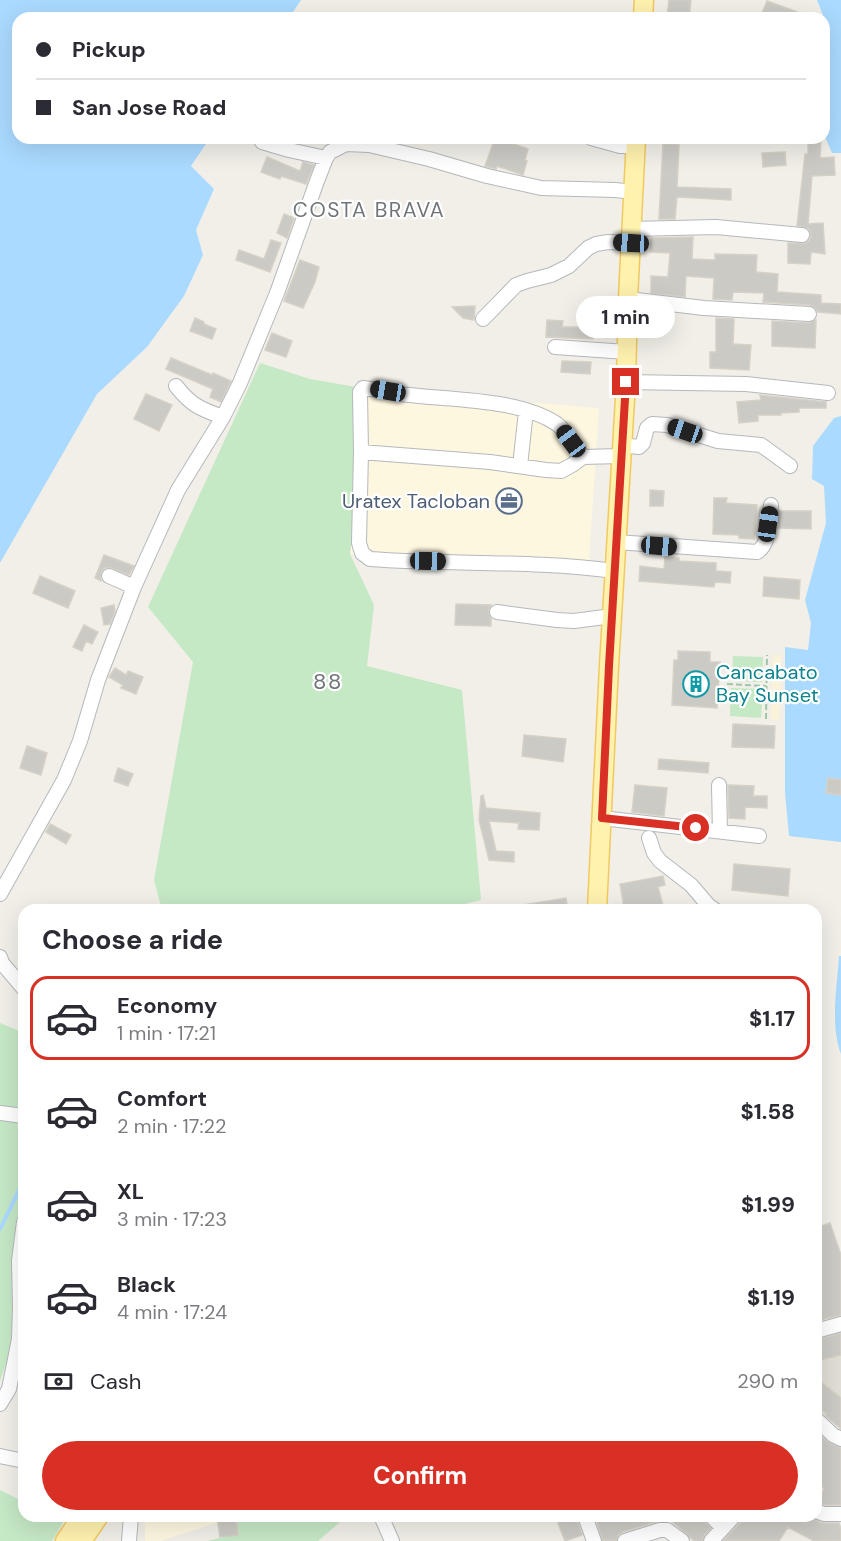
<!DOCTYPE html>
<meta charset="utf-8">
<style>
body{margin:0;font-family:"DM Sans",sans-serif;background:#f2f2f3;color:#2b2b33;height:100vh;display:flex;flex-direction:column;font-size:22px;white-space:nowrap}
*{box-sizing:border-box;margin:0}
p{font-size:20px;color:#7c7c81}
.icon{flex:none;width:33px;height:33px;fill:none;stroke:currentColor;stroke-width:2;stroke-linecap:round;stroke-linejoin:round}
.map{position:relative;flex:1;overflow:hidden}
.panel{position:absolute;left:18px;top:904px;width:804px;height:618px;display:flex;flex-direction:column;background:#fff;border-radius:18px;box-shadow:0 6px 24px #0002}
.panel>*{flex:none}
.top-card{position:absolute;left:12px;top:12px;width:818px;height:132px;border-radius:18px;box-shadow:0 6px 24px #0002;display:grid;align-content:center;height:132px;padding:0 24px;background:#fff}
.end{position:absolute;width:27px;height:27px;margin:-14px;border:8px solid #d93025;background:#fff;box-shadow:0 0 0 3px #fff}
.from{border-radius:50%}
.bubble{position:absolute;height:42px;border-radius:21px;background:#fff;box-shadow:0 6px 24px #0002;font-size:20px;font-weight:700;line-height:42px;text-align:center}
.car{position:absolute;width:18px;height:36px;margin:-18px -9px;border-radius:8px;box-shadow:0 0 4px 2px #0007;background:linear-gradient(#222 24%,#8ab4d8 0 40%,#222 0 76%,#8ab4d8 0 86%,#222 0)}
.top-card b{display:flex;align-items:center;gap:21px;height:57px;font-size:22px}
.top-card b+b{border-top:2px solid #e1e1e2}
.top-card i{width:15px;height:15px;background:#2b2b33}
ul{padding:0;list-style:none}
li{display:flex;align-items:center;gap:18px;height:84px;margin:0 12px 9px;padding:0 12px;border:3px solid transparent;border-radius:18px}
li div{flex:1}
li b{display:block;font-size:22px}
li em{font-style:normal;font-weight:700}
li.active{border-color:#d93025}
li>.icon{width:54px;height:54px;stroke-width:1.5}
h2{padding:0 24px;font-size:27px;line-height:72px}
.pay{display:flex;align-items:center;gap:15px;height:66px;padding:0 24px;font-size:22px}
.pay p{margin-inline-start:auto}
.primary-button{display:flex;gap:12px;margin-top:auto;padding:12px 24px}
.primary-button a{flex:1;height:69px;border-radius:36px;background:#d93025;color:#fff;font-size:24px;font-weight:700;line-height:69px;text-align:center}
.map>svg:first-child{display:block}
.commercial{fill:#fef7e0}
.education{fill:#e1ded6}
.green{fill:#c5e8c5}
.sand{fill:#fbf3d9}
.water{fill:#aadaff}
.lines{fill:none;stroke-linecap:round;stroke-linejoin:round}
.stream{stroke:#aadaff;stroke-width:4}
.building{fill:#cccac5;stroke:#d6d1c6;stroke-width:1.5}
.minor-casing{stroke:#b5b8bc;stroke-width:16}
.major-casing{stroke:#f2c960;stroke-width:21}
.path{stroke:#9cc7a9;stroke-width:2;stroke-dasharray:6 3;stroke-linecap:butt}
.minor{stroke:#fff;stroke-width:14}
.major{stroke:#fff2af;stroke-width:18}
.route{stroke:#d93025;stroke-width:8}
.labels{text-anchor:middle;dominant-baseline:central;stroke-width:4.5;stroke-linejoin:round;paint-order:stroke}
.service-label{font-size:20px;fill:#4e5e75;stroke:#fff;text-anchor:end}
.culture-label{font-size:20px;fill:#0d838f;stroke:#fff;text-anchor:start}
.neighbourhood-label{font-size:21px;letter-spacing:1.5px;fill:#70757a;stroke:#fff}
.quarter-label{font-size:22px;letter-spacing:1.5px;fill:#70757a;stroke:#fff}
</style>
<div class="map">
<svg width="841" height="1541" viewBox="0 0 841 1541">
<rect width="100%" height="100%" fill="#f1efe8"/>
<path class="commercial" d="M368,389l231,19 -11,167 -238,-21z
M145,1517h78v4l-63,20h-15z"/>
<path class="education" d="M841,1329v90l-9,3 -16,-13v-73z"/>
<path class="green" d="M260,363l50,16 58,10 -18,165 24,51 -7,61 95,24 19,210 -41,10h-278l-8,-30 39,-218 -45,-55z
M733,656l30,1 -1,25 -30,-1z
M731,688l32,1 -2,29 -31,-2z
M0,1023l24,10v181l-9,23 -3,110 -12,34z
M0,1490l24,12v14l30,1 10,4 -12,20h-52z
M235,1517h111l-28,24h-111l29,-7z"/>
<path class="sand" d="M773,655h8l-2,65 -8,-1z"/>
<path class="water" d="M0,0h301l-12,18h-271v120h192l-19,28 23,23 -18,41 7,25 -19,41 -37,51 -50,47 -97,169z
M817,0h24v153h-9l-8,-19v-116h-2l1,-3z
M841,416v426l-52,-6 -4,-44v-145l23,3 3,-27 -6,-23 21,-77 -2,-37 -12,-7 1,-33 21,-28z
M839,956h2v98c-11,-30 -4,-66 -2,-98z"/>
<g class="lines">
<path class="stream" d="M0,1229l24,-49"/>
</g>
<path class="building" d="M669,0h22l-2,18h-22z
M767,1l36,13 -23,4h-20z
M495,138h17l-1,5 17,6 -3,11 2,1 -4,14 -26,-9 -1,3 -11,-3z
M808,138h13l-1,20 14,-1 1,18 -23,1 -4,48 15,-1 2,31 -14,-2 -1,12 -22,-1v-20h17l4,-2 2,-5 -1,-4 -2,-4 -11,-2 8,-72h3z
M663,144l16,1 -2,42 54,2v11l-54,-3 -2,22h-16z
M785,152l1,13 -23,2 -1,-14z
M267,157l33,14 3,-9 11,3 -8,19 -25,-8 -1,3 -19,-7z
M284,214l10,4 -7,20 -10,-5z
M693,237l-1,22 23,1v-6l42,1 -1,17 22,2 -1,18 44,3v8l20,1v10l-23,-2 -4,-5 -4,-2 -47,-3 1,-9 -31,-1 -1,8 -19,-1 1,-21 -28,-2 -1,21 -34,-4v-17l17,1 2,-24 -20,-1 1,-14z
M271,240l10,3 -11,29 -34,-12 3,-10 25,9z
M300,260l19,7 -4,15 -12,26 -19,-7z
M475,306l-1,14 -11,-2 -11,-11z
M195,318l9,4v2l12,5 -4,10 -22,-8z
M716,318l18,1 -1,25 18,1 -2,25 -39,-2v-16h6z
M547,320l16,1 -1,6h31v12l-47,-2z
M816,320l-1,28 -43,-2v-25l36,2z
M272,333l20,8 -6,16 -21,-7z
M171,358l41,17 1,-2 18,8 -10,21 -11,-5 3,-8 -47,-20z
M562,361l29,1 -1,12 -29,-2z
M146,394l26,11 -13,26 -25,-12z
M760,395l66,7v6h-27v4l-18,1v2h-23v6l-19,2 -2,-21 24,-2z
M650,490l14,1 -1,15h-13z
M714,498h13l-1,5 31,2 -3,34 -15,-1v-3l-26,-1z
M779,511h32v18l-33,-1z
M104,555l30,11 -5,9 -20,-8 -5,1 -3,4 -1,4 1,5 -6,-3z
M665,557l14,1v3l37,2v8l15,1 -1,11 -15,-1 -1,5 -75,-6 1,-15 24,3z
M40,576l35,15 -7,17 -35,-15z
M764,577l36,3 -1,19 -36,-3z
M456,604l35,1 -3,6 3,8v7l-36,-1z
M114,605l1,6 -5,13 -6,1 -3,-17z
M84,625l14,7 -6,12 -6,-3 -4,10 -9,-4z
M678,651l32,1v10h10l-3,46 -45,-3 2,-45h4z
M115,668l11,7 2,-4 15,6 -7,17 -15,-6 2,-3 -14,-8z
M733,724l42,2 -1,22 -42,-1z
M524,735l42,4 -3,23 -41,-6z
M27,746l20,7 -6,22 -21,-7z
M659,759l50,4 -1,10 -50,-4z
M118,768l15,6 -5,12 -14,-5z
M828,778l13,2v15l-15,-2z
M635,785l32,3 -3,28 -32,-4z
M728,785l26,1 -1,10h14v12l-22,-1v12l-16,-1z
M483,795l3,13 54,5 -1,17 -21,-1 1,-6 -30,-2 7,30 18,1v10l-25,-2 -10,-40 2,-24z
M50,824l21,11 -5,9 -20,-12z
M734,864l56,5 -2,27 -56,-6z
M663,876l2,9 -7,2 6,22 -6,1h-35v-9l-3,-17z
M566,898l2,12h-45l-1,-5z
M830,1223l11,32v60l-21,5 -3,-16h3l-4,-19v-57z
M841,1333v22l-25,6v-21z
M816,1381l4,4 2,-2 19,15v31l-15,-13 1,-2 -11,-9z
M816,1431l13,12 12,5v57h-15l-7,-2 5,-15 -8,-5z
M217,1516h19l2,19 -18,2z
M576,1516l6,19 -17,6 -7,-18z
M595,1516h107l2,6 7,6 -7,7 -2,6h-8l-7,-7 -19,-16 -46,14 -4,3 -2,6h-13z
M743,1516h66l12,7h18l2,6v12h-27l-26,-14 -9,14h-56l18,-19z"/>
<g class="lines">
<g class="minor-casing">
<path id="minor" d="M591,138l29,8h16
M262,142l27,8 37,8
M631,229l85,-2 86,8
M628,299l76,9 105,6
M483,319l33,-34 11,-4 24,-6 18,-9 19,-18 8,-4 12,-2 23,1
M555,347l72,5
M626,382l120,2 82,9
M176,386c15,19 24,23 47,31
M621,445l18,2 4,-4 4,-15 5,-4 15,1 51,16 43,4 29,21
M361,452l129,10 56,8 15,1 11,-6 11,-8 37,-1
M583,457c-7,-10 -17,-26 -26,-33 -37,-25 -104,-24 -148,-29 -16,-1 -30,-6 -46,-7l-3,4 1,60 -2,91 3,10 8,6c81,6 164,1 244,12
M520,466l6,-55
M616,542l141,10c13,-7 12,-33 14,-47
M109,576l25,11
M497,612l60,8 17,1 38,-5
M719,785l1,46
M602,818l157,18
M649,838l5,15 6,8 31,24 18,21 6,4
M0,894l64,-114 16,-39 18,-61 36,-93 44,-97 45,-73 17,-34 37,-90 40,-112 9,-23 4,-6 16,-8 23,1 60,14 58,17 54,12 74,2 19,2
M0,957l2,6 22,26
M0,1113l24,3
M816,1331l25,-7
M0,1404l9,-15 10,-50 1,-33 -1,-45 5,-39
M816,1419l17,16 8,4
M0,1456l24,5
M816,1511l8,3h17
M381,1516l11,25
M585,1516l9,25
M711,1516l12,12
M129,1541l2,-25
M625,1541l35,-11h7l15,11
M711,1541l23,-25"/>
</g>
<g class="major-casing">
<path id="major" d="M643,18l1,-18
M597,910l12,-244 17,-284 2,-83 8,-161
M65,1541l17,-25
M82,1541l17,-25"/>
</g>
<path class="path" d="M727,684l39,2
M766,719l1,-64"/>
<use href="#minor" class="minor"/>
<use href="#major" class="major"/>
</g>
<g class="lines">
<path class="route" d="M626,382l-17,284 -7,152 94,10"/>
</g>
<defs>
<g id="office-ring" transform="scale(1.35)"><circle r="9.5" fill="#fff" stroke="#5c6f8a" stroke-width="1.5"/><path d="M-6-3h4V-5.5h4V-3h4V5H-6ZM-1-4.5V-3h2v-1.5ZM-6 0V1H6V0Z" fill="#5c6f8a"/></g>
<g id="building-ring" transform="scale(1.35)"><circle r="9.5" fill="#fff" stroke="#0f9aa8" stroke-width="1.5"/><path d="M-4-6H4V6H1V3H-1V6H-4ZM-2.5-4.3h1.7v1.8h-1.7ZM.8-4.3h1.7v1.8H.8ZM-2.5-1h1.7V.8h-1.7ZM.8-1h1.7V.8H.8Z" fill="#0f9aa8"/></g>
</defs>
<g fill-rule="evenodd">
<use href="#office-ring" x="509" y="501"/>
<use href="#building-ring" x="696" y="684"/>
</g>
<g class="labels">
<g class="service-label">
<text x="490" y="501">Uratex Tacloban</text>
</g>
<g class="culture-label">
<text x="716" y="672">Cancabato<tspan x="716" dy="23">Bay Sunset</tspan></text>
</g>
<g class="neighbourhood-label">
<text x="369" y="210">COSTA BRAVA</text>
</g>
<g class="quarter-label">
<text x="328" y="681">88</text>
</g>
</g>
</svg>
<i class="end from" style="left:696px;top:828px"></i>
<i class="end" style="left:626px;top:382px"></i>
<div class="bubble" style="left:576px;top:296px;width:99px">1 min</div>
<i class="car" style="left:631px;top:243px;rotate:273deg"></i>
<i class="car" style="left:388px;top:391px;rotate:280deg"></i>
<i class="car" style="left:685px;top:431px;rotate:289deg"></i>
<i class="car" style="left:571px;top:441px;rotate:323deg"></i>
<i class="car" style="left:768px;top:524px;rotate:8deg"></i>
<i class="car" style="left:659px;top:546px;rotate:94deg"></i>
<i class="car" style="left:428px;top:561px;rotate:91deg"></i>
<div class="top-card">
<b><i class="from"></i>Pickup</b>
<b><i></i>San Jose Road</b>
</div>
<section class="panel">
<h2>Choose a ride</h2>
<ul>
<li class="active"><svg class="icon" aria-label="car" viewBox="0 0 24 24"><path d="M5 17H2v-5l4-1 3-4h7l3 4 3 1v5h-3M9 17h6M6 11h13"/><circle cx="7" cy="17" r="2"/><circle cx="17" cy="17" r="2"/></svg><div><b>Economy</b><p>1 min · 17:21</p></div><em>$1.17</em></li>
<li><svg class="icon" aria-label="car" viewBox="0 0 24 24"><path d="M5 17H2v-5l4-1 3-4h7l3 4 3 1v5h-3M9 17h6M6 11h13"/><circle cx="7" cy="17" r="2"/><circle cx="17" cy="17" r="2"/></svg><div><b>Comfort</b><p>2 min · 17:22</p></div><em>$1.58</em></li>
<li><svg class="icon" aria-label="car" viewBox="0 0 24 24"><path d="M5 17H2v-5l4-1 3-4h7l3 4 3 1v5h-3M9 17h6M6 11h13"/><circle cx="7" cy="17" r="2"/><circle cx="17" cy="17" r="2"/></svg><div><b>XL</b><p>3 min · 17:23</p></div><em>$1.99</em></li>
<li><svg class="icon" aria-label="car" viewBox="0 0 24 24"><path d="M5 17H2v-5l4-1 3-4h7l3 4 3 1v5h-3M9 17h6M6 11h13"/><circle cx="7" cy="17" r="2"/><circle cx="17" cy="17" r="2"/></svg><div><b>Black</b><p>4 min · 17:24</p></div><em>$1.19</em></li>
</ul>
<div class="pay"><svg class="icon" aria-label="cash" viewBox="0 0 24 24"><path d="M3 7h18v10H3z"/><circle cx="12" cy="12" r="2"/></svg>Cash<p>290 m</p></div>
<div class="primary-button"><a>Confirm</a></div>
</section>
</div>
